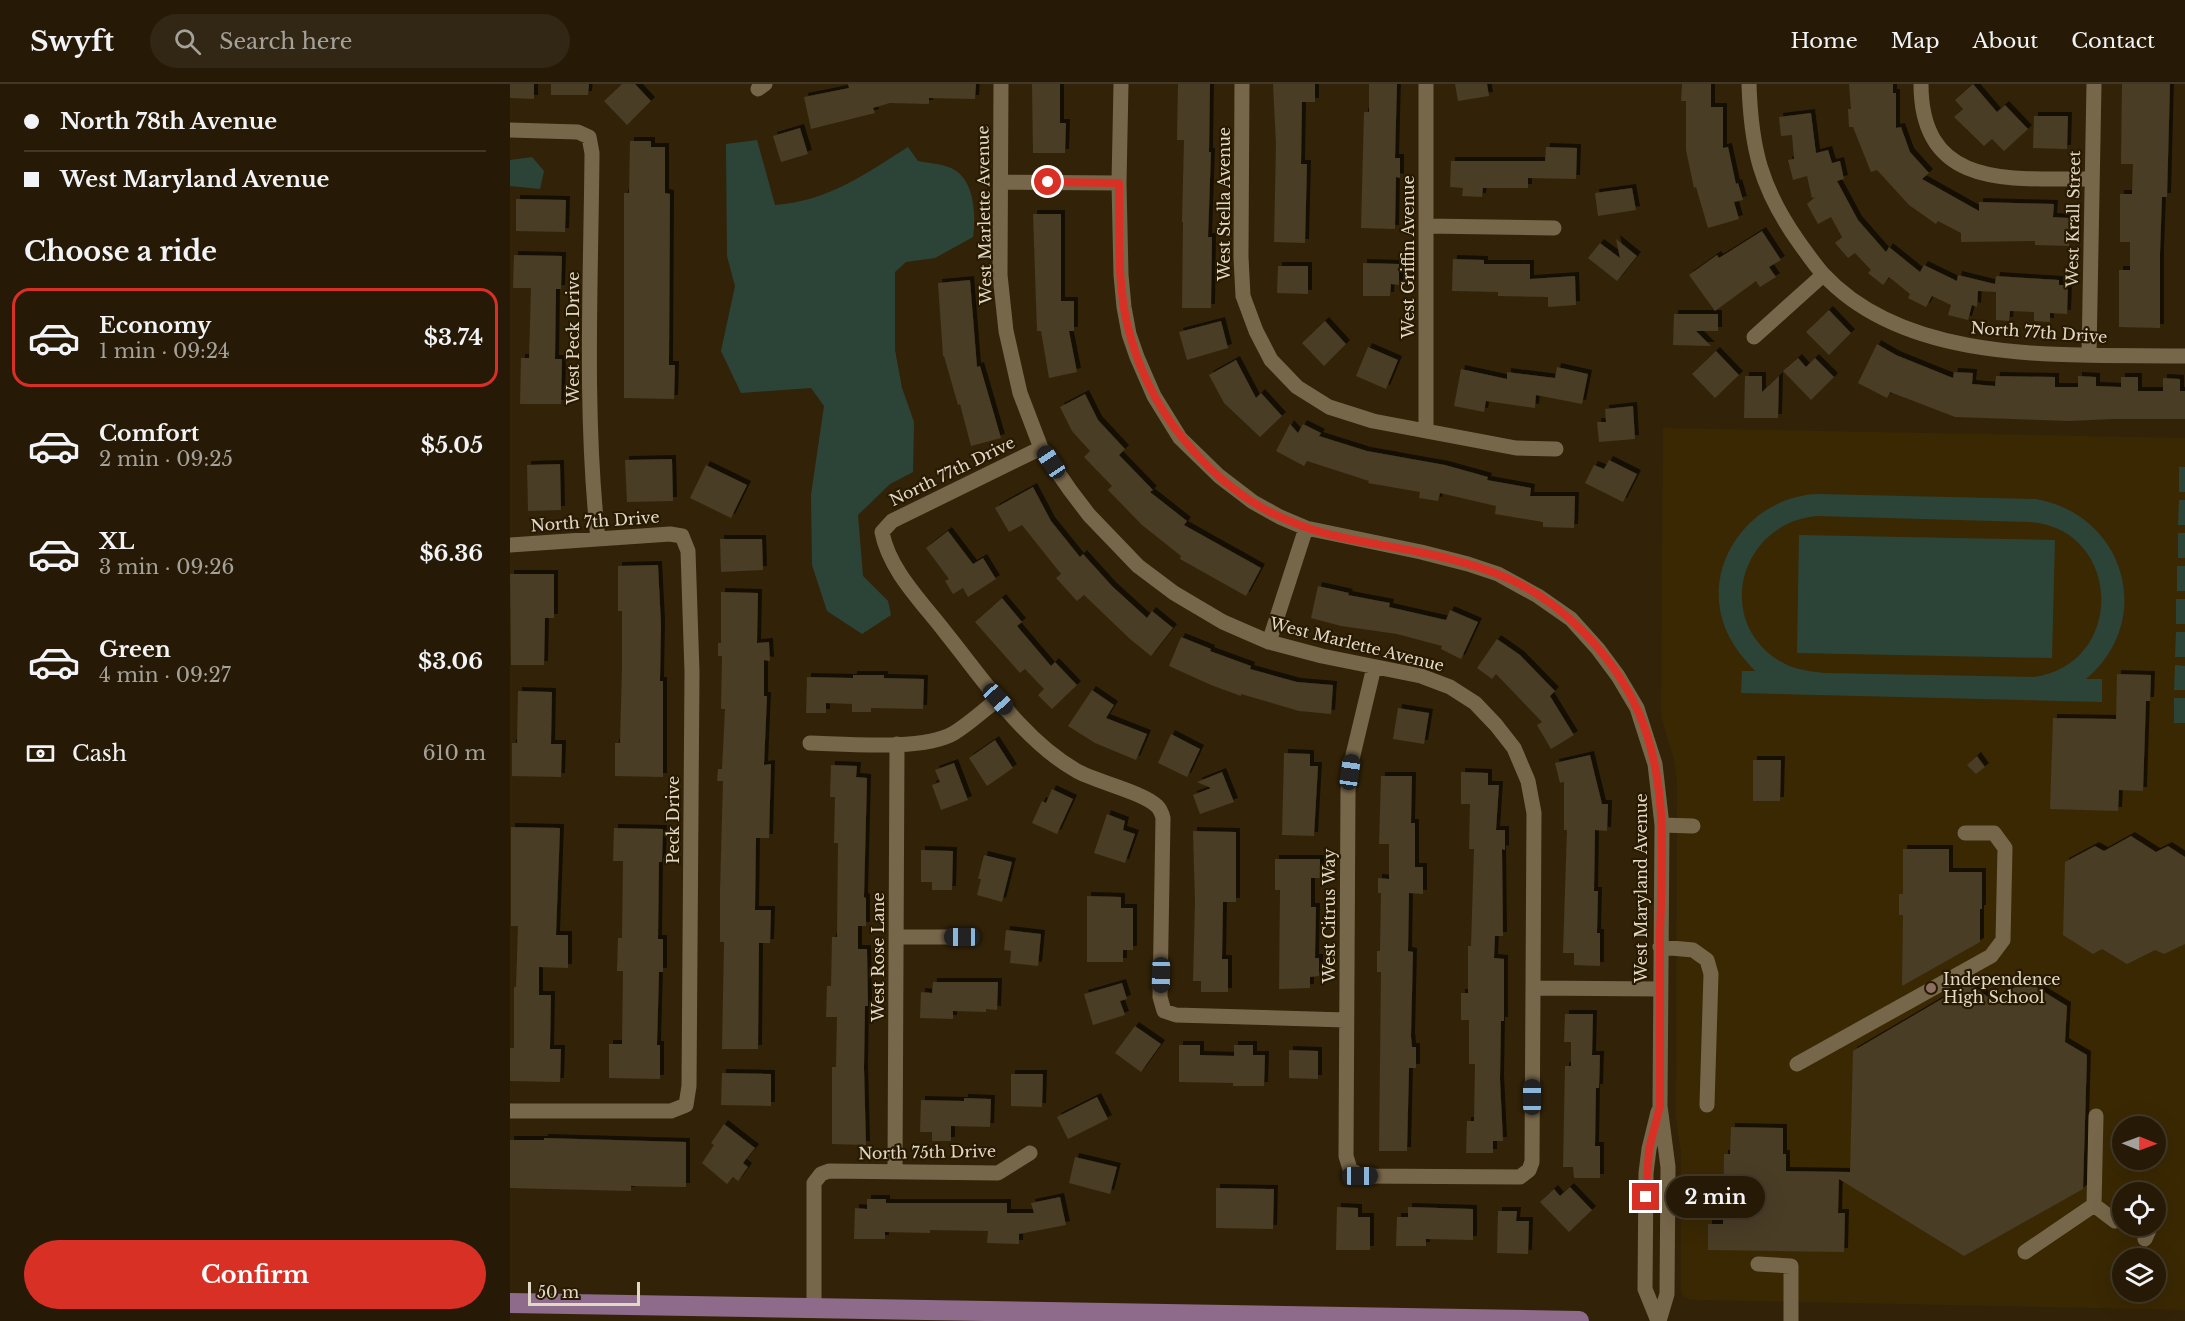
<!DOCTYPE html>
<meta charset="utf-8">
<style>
body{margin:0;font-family:"Libre Baskerville",serif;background:#322714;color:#f1f3f6;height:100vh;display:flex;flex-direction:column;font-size:22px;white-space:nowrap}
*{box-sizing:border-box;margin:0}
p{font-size:20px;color:#a4a19b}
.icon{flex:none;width:33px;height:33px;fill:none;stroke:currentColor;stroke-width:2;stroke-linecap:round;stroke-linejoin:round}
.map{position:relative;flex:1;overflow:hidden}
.details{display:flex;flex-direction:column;background:#261a06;width:510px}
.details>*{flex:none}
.hud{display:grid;align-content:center;height:132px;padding:0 24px;background:#261a06}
.needle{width:39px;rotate:91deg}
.tools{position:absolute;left:1602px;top:1032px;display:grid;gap:12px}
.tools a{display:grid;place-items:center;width:54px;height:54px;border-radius:50%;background:#261a06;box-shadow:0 6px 24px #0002,0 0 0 2px #423828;font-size:30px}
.scale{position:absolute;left:18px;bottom:15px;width:112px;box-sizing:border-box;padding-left:6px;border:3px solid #e1d8c8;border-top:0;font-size:16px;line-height:21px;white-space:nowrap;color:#e1d8c8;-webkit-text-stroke:4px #281a00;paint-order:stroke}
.end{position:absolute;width:27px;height:27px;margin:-14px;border:8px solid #d93025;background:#fff;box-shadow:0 0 0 3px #fff}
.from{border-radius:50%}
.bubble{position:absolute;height:42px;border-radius:21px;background:#261a06;box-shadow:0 6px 24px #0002,0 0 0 2px #423828;font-size:20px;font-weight:800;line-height:42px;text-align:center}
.car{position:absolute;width:18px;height:36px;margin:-18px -9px;border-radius:8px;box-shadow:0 0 4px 2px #0007;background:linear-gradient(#222 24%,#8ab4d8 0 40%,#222 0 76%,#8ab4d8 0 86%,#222 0)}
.hud b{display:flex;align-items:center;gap:21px;height:57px;font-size:22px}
.hud b+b{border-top:2px solid #423828}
.hud i{width:15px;height:15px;background:#f1f3f6}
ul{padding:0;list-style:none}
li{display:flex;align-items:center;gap:18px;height:99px;margin:0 12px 9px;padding:0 12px;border:3px solid transparent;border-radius:18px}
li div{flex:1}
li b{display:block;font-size:22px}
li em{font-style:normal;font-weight:800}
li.selected{border-color:#d93025}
li>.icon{width:54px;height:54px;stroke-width:1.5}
h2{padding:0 24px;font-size:27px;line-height:72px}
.pay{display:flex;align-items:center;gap:15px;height:66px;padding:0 24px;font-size:22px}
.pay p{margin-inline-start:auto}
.cta{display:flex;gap:12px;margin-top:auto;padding:12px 24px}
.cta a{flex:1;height:69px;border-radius:36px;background:#d93025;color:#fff;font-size:24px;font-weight:800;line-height:69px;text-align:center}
header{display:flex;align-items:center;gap:36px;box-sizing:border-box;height:84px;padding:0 30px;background:#261a06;border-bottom:2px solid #423828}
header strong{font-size:28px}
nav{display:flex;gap:33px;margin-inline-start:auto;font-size:21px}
.search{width:420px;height:54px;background:#322714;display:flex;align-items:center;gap:15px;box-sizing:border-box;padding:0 21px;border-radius:33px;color:#a4a19b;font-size:22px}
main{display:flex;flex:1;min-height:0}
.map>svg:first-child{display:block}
.built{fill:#3a2803;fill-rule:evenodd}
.green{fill:#2c4438;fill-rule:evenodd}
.building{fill:#493c25;filter:url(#shadow)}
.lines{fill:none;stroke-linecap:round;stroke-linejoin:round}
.minor{stroke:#77674a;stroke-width:15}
.major{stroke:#8e6b8b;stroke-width:20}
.route{stroke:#d93025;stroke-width:8}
.education-dot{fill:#8d6e63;stroke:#281a00;stroke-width:2}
.labels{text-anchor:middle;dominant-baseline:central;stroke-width:4.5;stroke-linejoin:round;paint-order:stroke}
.street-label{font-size:16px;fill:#e1d8c8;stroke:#281a00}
.poi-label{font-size:16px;fill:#e1d8c8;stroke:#281a00;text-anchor:start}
</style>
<header>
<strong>Swyft</strong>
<div class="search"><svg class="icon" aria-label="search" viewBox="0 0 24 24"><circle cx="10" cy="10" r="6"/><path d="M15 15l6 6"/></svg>Search here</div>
<nav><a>Home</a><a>Map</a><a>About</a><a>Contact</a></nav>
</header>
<main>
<section class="details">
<div class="hud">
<b><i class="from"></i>North 78th Avenue</b>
<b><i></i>West Maryland Avenue</b>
</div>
<h2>Choose a ride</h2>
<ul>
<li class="selected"><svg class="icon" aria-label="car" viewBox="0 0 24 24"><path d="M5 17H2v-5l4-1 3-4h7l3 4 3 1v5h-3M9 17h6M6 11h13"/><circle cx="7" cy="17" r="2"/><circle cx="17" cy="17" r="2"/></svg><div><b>Economy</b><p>1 min · 09:24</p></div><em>$3.74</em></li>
<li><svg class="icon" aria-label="car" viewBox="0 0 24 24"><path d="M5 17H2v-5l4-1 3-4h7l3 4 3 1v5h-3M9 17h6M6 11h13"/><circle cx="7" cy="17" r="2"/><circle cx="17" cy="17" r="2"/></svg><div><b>Comfort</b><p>2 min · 09:25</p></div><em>$5.05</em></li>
<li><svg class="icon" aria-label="car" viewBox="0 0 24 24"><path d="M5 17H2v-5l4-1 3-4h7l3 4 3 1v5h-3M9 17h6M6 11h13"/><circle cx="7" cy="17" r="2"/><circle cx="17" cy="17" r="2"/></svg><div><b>XL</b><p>3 min · 09:26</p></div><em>$6.36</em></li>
<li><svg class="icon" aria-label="car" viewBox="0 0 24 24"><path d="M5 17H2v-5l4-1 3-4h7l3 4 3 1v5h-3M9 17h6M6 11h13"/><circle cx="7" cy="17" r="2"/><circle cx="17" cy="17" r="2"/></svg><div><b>Green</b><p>4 min · 09:27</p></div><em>$3.06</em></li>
</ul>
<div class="pay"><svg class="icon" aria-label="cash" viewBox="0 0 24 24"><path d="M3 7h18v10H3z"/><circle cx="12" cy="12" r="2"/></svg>Cash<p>610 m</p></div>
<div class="cta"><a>Confirm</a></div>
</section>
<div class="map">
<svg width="1675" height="1237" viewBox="0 0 1675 1237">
<defs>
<filter id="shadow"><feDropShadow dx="4" dy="-4" stdDeviation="0" flood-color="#0009"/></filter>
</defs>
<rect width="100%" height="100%" fill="#322308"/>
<path class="built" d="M1153,344l522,10v872l-483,-10 -13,-1 -6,-3 -2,-5v-138l-5,-35 1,-334 -2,-20 -14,-48zM1612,1042h34v34h-34zM1612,1108h34v34h-34zM1612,1174h34v34h-34z"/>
<path class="green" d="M247,56l18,65c53,-4 89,-30 133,-58l10,14c10,2 24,3 33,7 24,11 25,47 22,69l-38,21 -29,4 -11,10v78l7,38 12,34 -1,50 -23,12 -32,31 5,61 25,25 3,14 -29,19 -35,-23 -15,-46 -1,-70 13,-89 -13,-18 -70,5 -20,-42 14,-65 -8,-30 -1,-112z
M22,73l12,14 -4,18 -30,-3v-26z
M1669,383h6v25h-6z
M1308,410l218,5c89,16 120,121 50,180h16v23l-361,-9 1,-22h13c-12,-13 -22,-25 -29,-41 -27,-65 25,-134 92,-136zM1308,432l211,6c92,5 99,141 5,155l-210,-4c-18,-2 -34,-4 -49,-15 -62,-44 -31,-137 43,-142z
M1669,416h6v25h-7z
M1668,449h7v25h-7z
M1289,451l256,5 -3,118 -255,-5z
M1667,482h8v25h-8z
M1666,515h9v25h-9z
M1666,548h9v25h-10z
M1665,581l10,1v24h-11z
M1664,614h11v25h-11z"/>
<path class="building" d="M0,0h24v15l-24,-1z
M41,0h38l-1,11h-37z
M112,0h13l16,17 -24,24 -23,-24z
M338,0h128l-1,15 -46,-1v6l-39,-1 -17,5 2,5 -64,16 -7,-32 45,-9z
M522,0h28v39h6l-1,30h-32z
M668,0h32l-1,68h2l-3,85h4l-1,71h-29l1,-86h-1l2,-82h-7z
M763,0h42v18h-13l-1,62h6l-2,79 -31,-1 2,-98z
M859,0h28l-2,74h5v20l-4,-1 -1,52 -34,-1 3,-116h5z
M945,0h32l2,12 -31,5z
M1172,0h29v23h12v41l5,-1 8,37 2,-1 5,17 -9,2 5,17 -31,9 -12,-41 -2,1 -8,-38v-49h-5z
M1339,0h44v9h3v35l5,-1 9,25 19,21 -7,6 57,32v-9l75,2 -1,13 16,1v28l-34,-1v-4l-74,1v-9l-23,-12 -2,3 -27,-19 -32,-35 -6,2 -18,-45h-4l-1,-18h3z
M1463,0l24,28 8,-7 23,24 -24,22 -12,-12 -8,7 -30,-29 9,-8 -8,-9z
M1612,0h48l-3,113h-5l-2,56v75l-41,-1v-57h11v-28h-10v-48h12l1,-30h-12z
M1301,29l5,40 12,-3 4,13 8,-2 4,18 -7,2 21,39 28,32 3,-5 31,25 4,-7 33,16 1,-6 37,9 1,-8 63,4v5h9l-1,29 -17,-1v9l-16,-1v-9l-24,-1 -1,10 -13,-1v-28l-18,-1 -1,16 -5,-2 -4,15 -20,-5 3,-10 -19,-9 -6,11 -18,-9 2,-4 -21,-17 -6,8 -15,-12 3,-3 -16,-17 -7,5 -13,-15 7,-6 -11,-20 -13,7 -11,-20 8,-7 -3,1 -5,-22 -14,4 -5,-20 6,-1 -2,-24 -11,1 -2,-19z
M1524,32h34l-1,33 -34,-1z
M290,44l8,26 -27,8 -8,-26z
M120,57h21v6h14v46l5,1 -1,171h6l-1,34 -50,-1v-205h5z
M1036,63l31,1 -1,31 -48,-1v10h-45l-1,9 -20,-1 1,-8 -13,-1 1,-26h94z
M1122,104l4,22 -38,6 -3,-23z
M6,115l50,1 -1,32 -49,-1z
M523,130h28v87h13v30h-5l8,41 -28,6 -8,-47h-4z
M1252,147l19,29 -12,7 7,10 -16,10 -4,-6 -41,30 -26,-36 28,-20 2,3z
M1106,155l21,17 -20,25 -29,-23 12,-15 20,15z
M4,171l48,1 -1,33h-5l-1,70h7l-1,45h-41l1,-46h8l2,-70h-18z
M943,175l31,1v4h46v15l45,-3 1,29 -28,2v-10l-50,-1v-4l-46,-1z
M853,179l36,1v21l-8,-1 -1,12h-27z
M768,182h30v28l-31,-1z
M460,196l7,87 3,-1 21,72 -30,8 -11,-42 -2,1 -14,-49h-1l-5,-73z
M1319,226l22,23 -22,22 -23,-23z
M1164,230h44v17h-22l15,15 -38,-1z
M711,237l7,27 -41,12 -8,-28z
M815,237l21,23 -22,22 -22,-23z
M1367,260l19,11 57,23 1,-6 19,1 -1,11 23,2 1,-10 59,1v10h23v-11l18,1v9l25,1v-10h17v14h25v-13l17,1v12h5v28h-73l-43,2 -114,-4 -65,-25 -3,6 -29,-15z
M858,263l30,13 -12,29 -30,-13z
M1206,267l23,24 -24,23 -23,-24z
M1288,274l8,9 9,-9 19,19 -23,23 -28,-29z
M726,276l20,38 5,-5 21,23 -22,21 -36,-34 -15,-28z
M1047,283l31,7 -6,30 -46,-9 -1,13 -49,-7 -2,11 -30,-6 7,-37 46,10v-7l48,6z
M1235,292h17v16l17,-16 -1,42h-34z
M575,310l13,26 27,29 -6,6 34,35 -3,2 37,29 -3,4 77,43 -15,28 -66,-37 1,-3 -39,-31 -34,-35 4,-4 -28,-29 6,-6 -18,-20 -12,-24z
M1123,322l2,33 -36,3 -2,-20h9l-1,-13z
M780,340l8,9 5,-9 18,9 -2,3 48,15 78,14 43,12 -1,3 44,8 -1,8h45l-1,32 -31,-1v-5l-48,-8 1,-8 -56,-13 -2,8 -19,-3 1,-6 -52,-9 1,-2 -62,-20 -3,5 -28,-15z
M162,375l1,42 -46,1 -2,-42z
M1099,376l28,14 -14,28 -38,-19 9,-18 10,4z
M50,380l1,46 -33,1 -1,-46z
M196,381l41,20 -16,33 -41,-20z
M523,403l18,34 29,36 3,-3 29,32 35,32 5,-7 21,17 -22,28 -21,-17 -46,-44 -7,6 -21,-23 5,-4 -39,-49 -13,7 -14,-24z
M438,447l25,33 10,-6 13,21 -28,18 -5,-9 -10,6 -8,-13 4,-2 -23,-31z
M210,455h42l1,31 -42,2z
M148,481l3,59 -1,57h3v96l-48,-1v-33h5l2,-75v-57h-4v-45z
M0,490h44v44h-9l-1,47h-33z
M808,502l31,7 -1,2 42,8 -1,4 57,13 4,-10 28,12 -17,37 -20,-10 1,-3 -45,-12 -56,-8 -30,-8z
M211,508l37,1 -1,50 12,-1 1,19 -6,-1v36h3l-3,69 7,-1 -2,74h-13l-1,72h16l-1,33h-11l-1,106h-36l2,-107h-4v-52l3,-109h-6l1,-12h4l3,-60h-4l1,-53h-4v-13h3z
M492,514l20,24 -5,4 34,40 4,-4 22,23 -25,24 -14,-14 6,-6 -19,-20 -5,4 -45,-51z
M671,553l30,12 -1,2 41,15 -1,3 47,13 36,3 -2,29 -32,-3 -58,-17v2l-30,-11 -42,-19z
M987,555l23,16 35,36 -5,5 24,39 -23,14 -14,-24 5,-3 -46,-48 -4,5 -15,-11z
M1607,590l34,1 -1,26h-4l-3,90 -24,-1 -1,21 -68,-2 3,-91 63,1z
M343,591h31v3l40,1 -1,30 -52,-1v4h-19v-8l-26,-1v10h-20l1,-36 46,1z
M582,606l22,15 -8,13 41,16 -11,26 -41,-17 -27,-17z
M8,607l34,1 -1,52h11l-1,33 -49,-1v-33h5z
M888,624l31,5 -5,31 -31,-5z
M661,650l29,15 -13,28 -29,-14z
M485,656l18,28 -26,18 -18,-28z
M774,669l26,1v12h8l-4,70 -32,-1z
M1080,671l12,49h6l-1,27 -12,-1 -1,61h4l-1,42h3v33l-26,-1v-12h-11l4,-123h-3v-48l-4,1 -5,-20z
M1467,672l8,11 -9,7 -9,-9z
M1243,676h28l-1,41h-27z
M444,679l14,37 -27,10 -9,-25 8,-3 -5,-12z
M321,681l26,1 -1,11 11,1 -3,119 2,1v28h-8v23h9l1,57h-3l-1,61 2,78 -34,-1v-77h4l1,-50h-11l1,-31h4l1,-49h5l1,-94h-4l1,-46h-5z
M712,688l12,30 -34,12 -7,-19 18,-7 -14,-6z
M951,688l27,1v12h11l-3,45h9v20l-3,-1 1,87h-8l-1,22 10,1v62h-3l-1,58 3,62h-10v12h-27l1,-32h7l1,-57h-6v-44h-8v-27h7v-47h3l3,-97h-5l1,-45h-9z
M871,692h31l-1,47h4v44h8v27l-14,-1 -1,58 5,1 -2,84 1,11h4v21h-7l-2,83h-28l2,-179h-4v-21h3l1,-58h-3v-15l11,1v-35h-10z
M542,705l21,10 -16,35 -25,-11 10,-22 4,2z
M597,730l18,7 -2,9 12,4 -10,29 -31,-10z
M1,743l49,1 -4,107h12v33l-29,-1v28h12l-1,54h11l-1,33 -50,-1v-33h4v-61h2l2,-61h-7z
M104,744l49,1 -1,33h-3l-1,77h5v33h-4l-2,73h3v34l-51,-1v-34h13l1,-73h-6l1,-33h4l1,-77h-10z
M683,747l43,1v70h-13l-1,57h6v33h-27v-11h-8l2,-79z
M1621,752l25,16 12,-6 17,11v87l-21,10 -9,-4 -28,14 -25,-15 -9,5 -30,-19 2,-73 30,-16 9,5z
M1393,765h46v23h33v37h-2v33l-78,44 1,-71h-4v-21h4z
M411,766l32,1 -1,39h-20v-8h-11z
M474,771l28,7 -10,40 -25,-7 4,-16h-3z
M765,775h45v19h-9v29h5l-1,51h4v18l-9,1v11l-31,1 1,-99h-5z
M577,812l34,1v11h12v42h-10v12h-36z
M496,846l35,4 -3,32 -28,-3 1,-12 -7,-1z
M1516,897l41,25 -2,36 22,13 -4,134 -119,67 -125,-77 -1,34h7l-1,39 -136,-2v-26h15l1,-70h6l1,-27 52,1v26h3v17l64,1 3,-121 116,-68 23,17z
M423,898h65l-1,28 -11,-1v3l-33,-1v8l-33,-1 1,-26 11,1z
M612,899l5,16 -7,2 5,14 -32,10 -9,-31z
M1055,930h28l-1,41h8l-1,33h-3l-1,58h5v32h-26l-1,-11h-10l2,-101h6v-24h-7z
M625,942l26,18 -20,28 -26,-19z
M669,961h21v10l34,1v-11h19v10h12l-1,31h-31v-3l-54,-1z
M779,966l29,1v28l-29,-1z
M212,989l49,1v32l-50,-1z
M501,990h32l-1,33 -31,-1z
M587,1013l11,22 -40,20 -11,-22z
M454,1014l27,1 -1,28 -39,-1v15h-19v-9h-12l1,-32 43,1z
M214,1040l31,24 -12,15 5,4 -10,14 -5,-4 -6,7 -25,-21 12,-18 -3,-2z
M34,1054l142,4v45l-55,-1v5l-121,-3v-48h34z
M565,1073l42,10 -7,27 -41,-11z
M1060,1103l22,23 -23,22 -29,-30 14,-13 6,7z
M706,1104l58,1 -1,40 -57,-1z
M550,1113l6,28 -47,9v10l-32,-1 1,-12 -58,-1v3l-45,-1v7h-31l1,-31 12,1v-10h19v4h121v10h27l-3,-10z
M827,1123l21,1v9h12v33h-34z
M898,1123l65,2v31l-47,-1v7h-30l1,-29h11z
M988,1127h19l-1,10h13l-1,33 -31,-1z"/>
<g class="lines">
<path class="minor" d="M491,0l-1,191 6,56 14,62 21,55 29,42 19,25 49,51 36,27 49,29 46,20 53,14 99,20 29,11 25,16 21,22 18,23 14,33 6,32 -2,349 -3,8 -9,7 -160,-1 -10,-7 -4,-13 2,-367 5,-34 21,-88
M611,0l-2,99 2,92 3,32 5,27 8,23 17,39 26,42 39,38 34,26 27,15 26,11 115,24 47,12 30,10 40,22 33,23 27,30 20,27 19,32 18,56 7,61 -2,281 8,61 -1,127 -8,27
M732,0l-1,173 2,39 13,35 15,29 26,27 32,20 44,14 143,27 40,1
M1239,0c2,65 12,104 49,157 8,11 16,23 25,33 86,93 246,80 362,82
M1411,0c0,108 94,94 171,95
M248,5l7,-5
M0,46l68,2 11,5 3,16c-1,128 -8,258 6,386
M491,98l118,1
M916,142l128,2
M1244,253l69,-62
M1579,271l5,-271
M916,346v-346
M531,364l-149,73 -10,11c7,38 40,70 63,100 39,48 77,108 132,139 20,11 65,21 80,35 3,3 5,8 6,12l-3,179 4,14 12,4 170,5
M0,461l160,-11 12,2 6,15 4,121 -3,414 -3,19 -15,6h-161
M759,558l37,-114
M300,659c36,1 114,8 144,-10 15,-9 30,-23 44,-34
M1152,741l31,1
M386,853h66
M1150,863l33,3 14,10 4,14 -4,131
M1023,904l127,1
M1287,980l194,-108 12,-16 2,-92 -11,-15h-29
M1586,1032l-2,89 21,16
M385,1087l2,-427
M1635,1155l5,-11
M1515,1168l69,-47
M1248,1180l33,2v55
M304,1224v-125l7,-9 8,-3 169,2 32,-20
M1148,1237l-13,-32 1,-116 3,-24 9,-37"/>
<path class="major" d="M0,1219l1069,18"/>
</g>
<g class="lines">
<path class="route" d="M538,98l71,1c1,50 -3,104 11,152 23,85 91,164 175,192 36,13 76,17 114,25 25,5 52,12 76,21 62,23 116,78 143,138 31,70 24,148 22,223 0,57 0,114 0,172l-11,43 -3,48"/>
</g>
<circle class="education-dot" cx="1421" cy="904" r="6"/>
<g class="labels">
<g class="street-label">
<text transform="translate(714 120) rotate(-90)">West Stella Avenue</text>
<text transform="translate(474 131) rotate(-91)">West Marlette Avenue</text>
<text transform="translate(1563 135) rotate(-89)">West Krall Street</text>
<text transform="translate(898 173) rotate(-90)">West Griffin Avenue</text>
<text transform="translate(1529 248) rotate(4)">North 77th Drive</text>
<text transform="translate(63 254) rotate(-90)">West Peck Drive</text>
<text transform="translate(442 387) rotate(-26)">North 77th Drive</text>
<text transform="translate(85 437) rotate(-4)">North 7th Drive</text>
<text transform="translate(847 560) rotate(14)">West Marlette Avenue</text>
<text transform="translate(163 736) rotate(-90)">Peck Drive</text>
<text transform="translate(1131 804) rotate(-90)">West Maryland Avenue</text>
<text transform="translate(819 832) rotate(-90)">West Citrus Way</text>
<text transform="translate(368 873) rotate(-90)">West Rose Lane</text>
<text transform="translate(417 1068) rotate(-1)">North 75th Drive</text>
</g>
<g class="poi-label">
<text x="1433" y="895">Independence<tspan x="1433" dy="18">High School</tspan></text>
</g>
</g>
</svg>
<div class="tools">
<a><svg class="needle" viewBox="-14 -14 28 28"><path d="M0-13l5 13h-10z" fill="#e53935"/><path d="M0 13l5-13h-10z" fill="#a4a19b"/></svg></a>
<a><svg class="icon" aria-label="locate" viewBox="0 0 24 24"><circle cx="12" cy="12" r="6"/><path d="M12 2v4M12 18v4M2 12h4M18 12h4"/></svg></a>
<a><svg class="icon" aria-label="layers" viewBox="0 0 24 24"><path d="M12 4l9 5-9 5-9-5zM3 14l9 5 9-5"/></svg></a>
</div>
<div class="scale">50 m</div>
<i class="end from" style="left:538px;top:98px"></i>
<i class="end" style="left:1136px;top:1113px"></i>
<div class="bubble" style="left:1156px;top:1092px;width:99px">2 min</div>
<i class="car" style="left:541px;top:378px;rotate:326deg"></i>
<i class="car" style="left:488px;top:615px;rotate:138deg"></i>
<i class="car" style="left:840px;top:688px;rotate:8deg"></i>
<i class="car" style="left:452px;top:853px;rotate:270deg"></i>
<i class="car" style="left:651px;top:891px;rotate:181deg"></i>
<i class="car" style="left:1022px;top:1013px;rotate:0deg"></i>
<i class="car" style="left:850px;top:1092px;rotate:90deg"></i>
</div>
</main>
